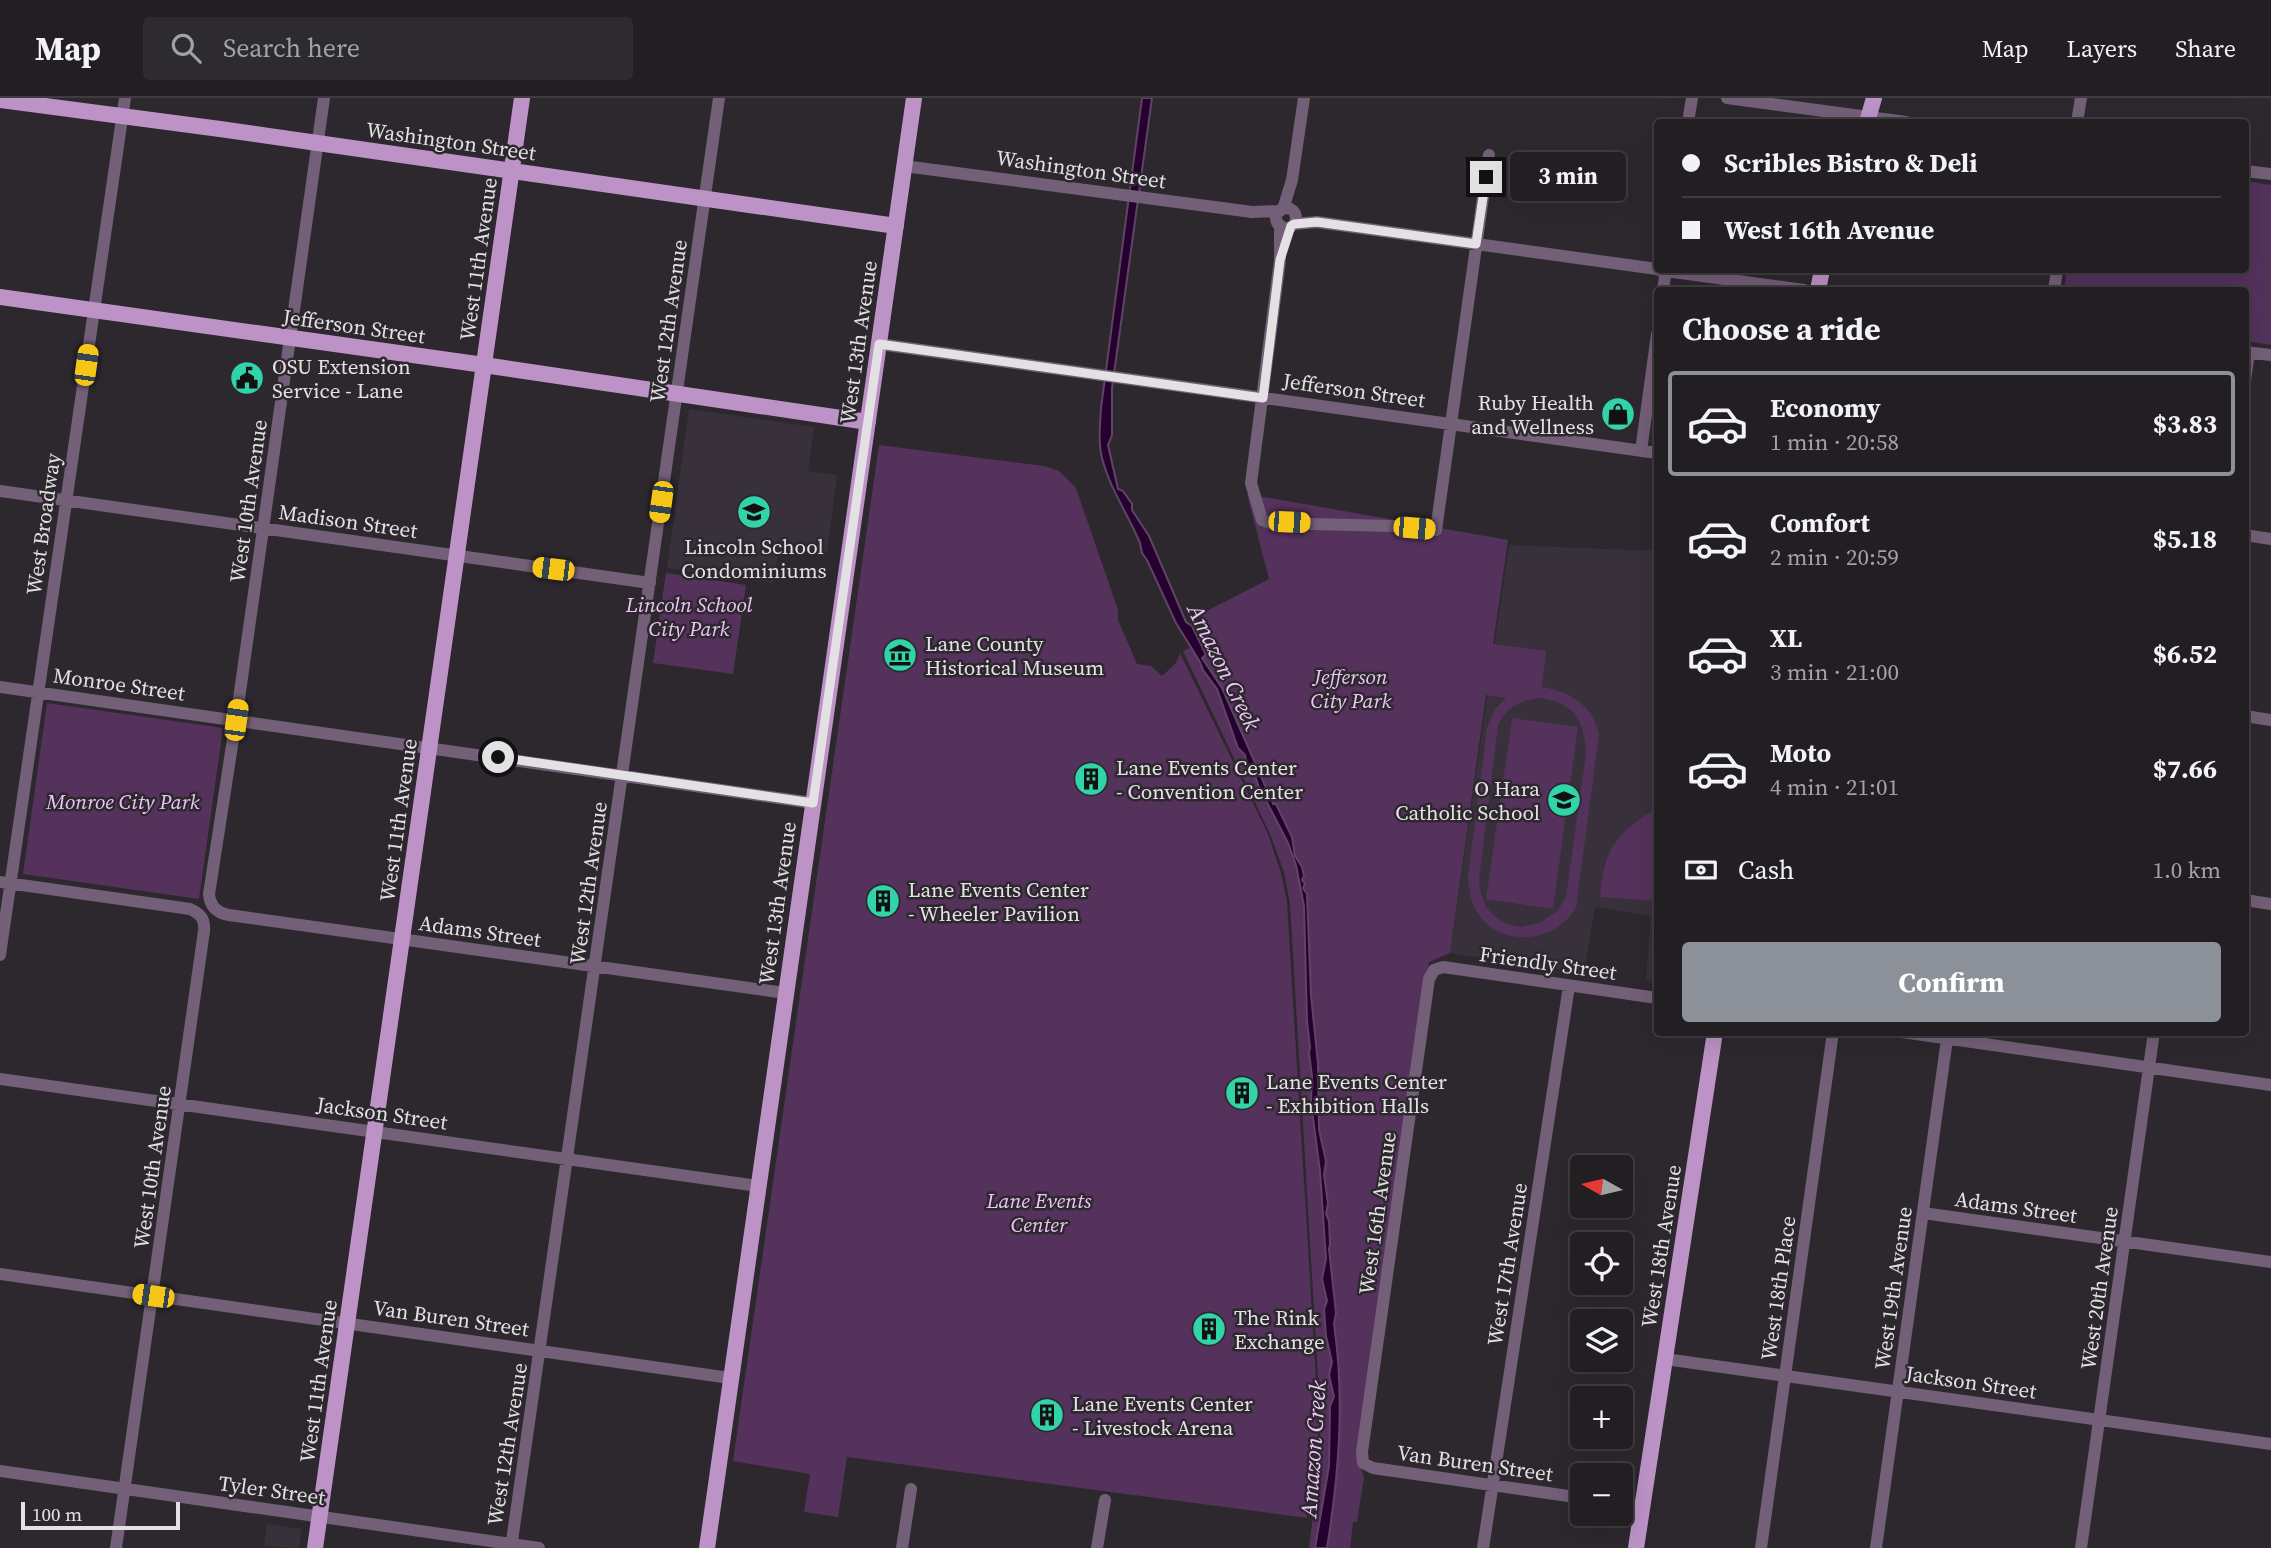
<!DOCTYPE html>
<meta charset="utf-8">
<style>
body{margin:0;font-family:"Source Serif 4",serif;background:#2e2b2f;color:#f1f3f6;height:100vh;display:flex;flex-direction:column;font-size:26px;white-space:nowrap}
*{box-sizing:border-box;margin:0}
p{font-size:23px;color:#a2a2a5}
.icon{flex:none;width:38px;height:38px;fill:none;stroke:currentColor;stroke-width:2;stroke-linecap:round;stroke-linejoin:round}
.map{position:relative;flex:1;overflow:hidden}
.sheet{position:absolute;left:1654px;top:189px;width:595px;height:749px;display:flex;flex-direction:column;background:#221e22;border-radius:7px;box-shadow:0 7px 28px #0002,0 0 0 2px #3f3c40}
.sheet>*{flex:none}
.banner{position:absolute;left:1654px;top:21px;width:595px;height:154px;border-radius:7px;box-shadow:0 7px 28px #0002,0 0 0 2px #3f3c40;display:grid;align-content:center;height:154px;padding:0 28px;background:#221e22}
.needle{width:46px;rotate:278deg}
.controls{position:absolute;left:1570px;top:1057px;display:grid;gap:14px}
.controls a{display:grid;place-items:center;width:63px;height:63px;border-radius:7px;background:#221e22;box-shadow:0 7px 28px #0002,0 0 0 2px #3f3c40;font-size:35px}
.scale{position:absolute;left:21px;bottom:18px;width:159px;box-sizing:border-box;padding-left:7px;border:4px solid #e4e1e5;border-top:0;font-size:19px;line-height:24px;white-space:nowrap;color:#e4e1e5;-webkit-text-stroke:5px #2d282e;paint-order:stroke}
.end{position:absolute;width:32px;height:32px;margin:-16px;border:9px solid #e4e1e5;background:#111;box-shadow:0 0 0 4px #111}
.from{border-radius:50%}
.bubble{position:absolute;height:49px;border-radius:7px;background:#221e22;box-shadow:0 7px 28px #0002,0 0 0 2px #3f3c40;font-size:23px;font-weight:700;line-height:49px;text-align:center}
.car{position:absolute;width:21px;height:42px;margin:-21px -10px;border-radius:9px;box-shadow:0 0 5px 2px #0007;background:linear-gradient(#f5c518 24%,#345 0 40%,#f5c518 0 76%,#345 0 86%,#f5c518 0)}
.banner b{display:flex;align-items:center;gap:24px;height:66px;font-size:26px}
.banner b+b{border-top:2px solid #3f3c40}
.banner i{width:18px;height:18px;background:#f1f3f6}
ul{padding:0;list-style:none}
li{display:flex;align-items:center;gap:21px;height:105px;margin:0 14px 10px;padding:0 14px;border:4px solid transparent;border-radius:7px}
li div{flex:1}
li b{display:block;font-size:26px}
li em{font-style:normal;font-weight:700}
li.on{border-color:#8c9099}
li>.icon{width:63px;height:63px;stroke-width:1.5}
h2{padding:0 28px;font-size:32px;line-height:84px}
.pay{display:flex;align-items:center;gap:18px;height:77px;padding:0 28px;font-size:26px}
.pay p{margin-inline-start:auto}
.primary-button{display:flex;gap:14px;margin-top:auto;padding:14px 28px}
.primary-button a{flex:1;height:80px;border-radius:7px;background:#8c9099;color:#fff;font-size:28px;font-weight:700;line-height:80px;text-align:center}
header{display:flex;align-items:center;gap:42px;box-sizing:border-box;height:98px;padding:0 35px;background:#221e22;border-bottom:2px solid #3f3c40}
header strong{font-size:33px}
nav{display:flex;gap:38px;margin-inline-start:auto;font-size:24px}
.search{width:490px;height:63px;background:#2e2b2f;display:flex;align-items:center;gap:18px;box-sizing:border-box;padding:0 24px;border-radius:7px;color:#a2a2a5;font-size:26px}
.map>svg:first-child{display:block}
.built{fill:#38303a}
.green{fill:#54325c;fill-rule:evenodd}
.water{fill:#26002f;stroke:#5f4466;stroke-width:2}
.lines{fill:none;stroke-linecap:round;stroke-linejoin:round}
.minor{stroke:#745f78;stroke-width:12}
.major{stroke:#bd93c7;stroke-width:16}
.route{stroke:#e4e1e5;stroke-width:9}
.labels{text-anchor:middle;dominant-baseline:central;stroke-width:5;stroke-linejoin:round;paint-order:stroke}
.street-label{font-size:21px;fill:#e4e1e5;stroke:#2d282e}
.poi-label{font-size:21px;fill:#e4e1e5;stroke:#2d282e;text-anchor:start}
.park-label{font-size:21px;font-style:italic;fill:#ecc4f5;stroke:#2d282e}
.water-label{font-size:23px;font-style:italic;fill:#efc6f8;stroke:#2d282e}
</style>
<header>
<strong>Map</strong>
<div class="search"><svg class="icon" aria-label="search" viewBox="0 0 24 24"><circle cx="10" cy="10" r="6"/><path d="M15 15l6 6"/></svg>Search here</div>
<nav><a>Map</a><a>Layers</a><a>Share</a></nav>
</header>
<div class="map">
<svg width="2271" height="1450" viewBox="0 0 2271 1450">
<rect width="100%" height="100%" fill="#2d282e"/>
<path class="built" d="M689,311l125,18 -6,44 29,4 -10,79 -48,-6 -5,35 -107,-15z
M1509,447l148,6v431l-11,-2 5,-64 -56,-9 -11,66 -134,-20z
M267,1426l34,5 -2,19 -35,-2z"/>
<path class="green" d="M2245,83l26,4v160l-26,-4v-51h-181l3,-20h178z
M879,347l165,21 15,5 17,17 42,122v10l19,44 14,2 11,10 14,-13 4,-10 88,181 13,39 6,29 32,527 -12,89 -460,-61 -9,60 -34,-5 6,-38 -77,-13z
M1247,396l261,46 -15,104 53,7 -4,36c27,4 53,19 57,49l-23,171c-19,36 -75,42 -98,6 -8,-11 -9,-24 -10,-37l19,-148 8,-19 11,-11 -20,-3 -36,258 -21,9 -72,494 7,21 -7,45h-4l-3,26h-41l4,-32 -4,-1 12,-88 -31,-523 -6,-32 -14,-38 -87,-183 28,-12 -10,-25 68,-35zM1538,600c35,3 47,23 48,56l-20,143 -8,13 -18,13 -18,4 -15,-3 -14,-9 -7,-8 -6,-16 -1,-12 19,-153c7,-18 21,-25 40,-28z
M666,475l80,12 -13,89 -80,-11z
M47,605l176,25 -24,171 -176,-25z
M1512,620l66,9 -25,182 -67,-10z
M1654,712h3v91l-57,-4c4,-46 14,-63 54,-87z"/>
<path class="water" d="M1142,0h10l-40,290v47l-4,10 10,44 5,2 9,13v6l17,26 37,86 6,4 14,29 -4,3 20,30 45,102 3,2 3,12h3l16,33 3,19 7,11 2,9 -2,4 3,4 -2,4 4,6 4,101 7,69 1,66 7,31 -2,14 4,28 -2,11 3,7 1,23 -1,5 7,64 -2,11c11,75 5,150 -7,224h-12l14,-82 1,-60 4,-9 -5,-22 3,-13 -6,-26 -2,-27 3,-8 -5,-22 4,-20 -6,-88 -9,-68 1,-27 -3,-23 1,-6 -3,-26 -3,-115 -8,-41 -8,-22 -30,-58 -3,-10 -8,-9 -2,-11 -7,-7 -21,-59 -14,-19 -3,-8 -24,-39 -29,-63 -5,-7 -2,-10c-12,-29 -30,-54 -38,-85 -4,-16 -2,-33 -1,-50z"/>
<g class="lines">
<path class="minor" d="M324,0l-88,622 -27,174c1,12 8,19 20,21l556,78
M1727,0l179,24
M1688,24l4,-24
M2077,24l4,-24
M904,68l348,46 28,-1
M2245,73l26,3
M1276 120a10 10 0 1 1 20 0a10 10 0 1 1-20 0Z
M1283,111l9,-29 12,-82
M1294,126l23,-2 340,47
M1280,127v35l-29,223 11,37 8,3 122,3 44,4 53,-375
M1659,172l145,20
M1663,192l3,-20
M2054,192l3,-20
M879,246l778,109
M2245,254l26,3
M2245,283l4,-29
M1641,353l16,-117
M0,393l650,92
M2245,437l26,4
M0,589l813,116
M2245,618l26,4
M0,784l190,27c11,5 15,10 14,22l-88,617
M2245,802l26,4
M0,857l125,-857
M1902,934l369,53
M0,981l758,107
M1923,1115l348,49
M0,1176l730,104
M1665,1261l606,85
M0,1373l539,77
M1582,1400l-209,-30 -10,-5 -1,-11 67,-473 5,-9 9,-3 214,31
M1620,1405l22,3
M511,1450l208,-1450
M902,1450l9,-59
M1097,1450l8,-48
M1483,1450l86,-562
M1761,1450l72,-516
M1876,1450l72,-516
M2081,1450l73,-516"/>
<path class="major" d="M0,2l220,29 676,97
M1867,24l7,-24
M1818,192l4,-20
M0,199l484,68 384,57
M315,1450l207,-1450
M707,1450l207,-1450
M1636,1450l79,-516"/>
</g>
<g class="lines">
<path class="route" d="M498,659l315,46 66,-459 384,54 17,-138 11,-34 3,-2 23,-2 159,22 10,-67"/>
</g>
<defs>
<g id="civic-disc" transform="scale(1.75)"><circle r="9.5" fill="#31d4a9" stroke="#2d282e"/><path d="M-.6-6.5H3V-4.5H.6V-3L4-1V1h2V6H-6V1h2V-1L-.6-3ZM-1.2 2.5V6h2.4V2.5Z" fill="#111"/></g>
<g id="shop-disc" transform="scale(1.75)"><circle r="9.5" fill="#31d4a9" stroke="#2d282e"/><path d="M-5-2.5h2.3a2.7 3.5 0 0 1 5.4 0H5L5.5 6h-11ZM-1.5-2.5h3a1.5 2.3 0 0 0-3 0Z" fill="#111"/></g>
<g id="school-disc" transform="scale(1.75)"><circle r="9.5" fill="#31d4a9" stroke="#2d282e"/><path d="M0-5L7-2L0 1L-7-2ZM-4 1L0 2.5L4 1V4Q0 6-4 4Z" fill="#111"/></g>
<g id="museum-disc" transform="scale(1.75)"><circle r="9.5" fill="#31d4a9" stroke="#2d282e"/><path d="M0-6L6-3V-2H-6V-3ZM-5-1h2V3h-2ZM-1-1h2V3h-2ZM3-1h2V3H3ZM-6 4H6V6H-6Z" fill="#111"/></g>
<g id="building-disc" transform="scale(1.75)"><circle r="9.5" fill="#31d4a9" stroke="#2d282e"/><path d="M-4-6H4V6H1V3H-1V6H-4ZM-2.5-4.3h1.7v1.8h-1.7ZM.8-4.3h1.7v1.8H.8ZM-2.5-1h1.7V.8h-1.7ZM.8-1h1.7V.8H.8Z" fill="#111"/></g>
</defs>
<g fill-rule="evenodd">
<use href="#civic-disc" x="247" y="280"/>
<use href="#shop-disc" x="1618" y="316"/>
<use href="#school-disc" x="754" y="414"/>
<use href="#museum-disc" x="900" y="557"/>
<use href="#building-disc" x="1091" y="681"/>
<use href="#school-disc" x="1564" y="702"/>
<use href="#building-disc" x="883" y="803"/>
<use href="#building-disc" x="1242" y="995"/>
<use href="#building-disc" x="1209" y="1231"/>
<use href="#building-disc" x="1047" y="1317"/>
</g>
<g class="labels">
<g class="street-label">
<text transform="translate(451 43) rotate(8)">Washington Street</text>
<text transform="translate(1081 71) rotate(8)">Washington Street</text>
<text transform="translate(478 161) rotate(-82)">West 11th Avenue</text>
<text transform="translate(668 223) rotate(-82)">West 12th Avenue</text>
<text transform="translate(354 228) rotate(8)">Jefferson Street</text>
<text transform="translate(858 244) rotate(-82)">West 13th Avenue</text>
<text transform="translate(1354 292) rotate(8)">Jefferson Street</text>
<text transform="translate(248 403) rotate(-82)">West 10th Avenue</text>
<text transform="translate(348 423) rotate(8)">Madison Street</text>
<text transform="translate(43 426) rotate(-82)">West Broadway</text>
<text transform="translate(119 586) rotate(8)">Monroe Street</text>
<text transform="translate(398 722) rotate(-82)">West 11th Avenue</text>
<text transform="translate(588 785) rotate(-82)">West 12th Avenue</text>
<text transform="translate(777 805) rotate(-82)">West 13th Avenue</text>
<text transform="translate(480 833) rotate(8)">Adams Street</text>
<text transform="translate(1548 865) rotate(8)">Friendly Street</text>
<text transform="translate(382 1015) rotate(8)">Jackson Street</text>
<text transform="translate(152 1069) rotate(-82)">West 10th Avenue</text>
<text transform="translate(2016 1109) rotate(8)">Adams Street</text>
<text transform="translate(1377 1115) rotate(-82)">West 16th Avenue</text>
<text transform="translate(1661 1148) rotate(-81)">West 18th Avenue</text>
<text transform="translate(1507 1166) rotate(-81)">West 17th Avenue</text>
<text transform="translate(1778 1190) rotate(-82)">West 18th Place</text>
<text transform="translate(1893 1190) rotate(-82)">West 19th Avenue</text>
<text transform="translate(2099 1190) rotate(-82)">West 20th Avenue</text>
<text transform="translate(451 1220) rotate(8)">Van Buren Street</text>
<text transform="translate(318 1283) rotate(-82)">West 11th Avenue</text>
<text transform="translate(1971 1284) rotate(8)">Jackson Street</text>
<text transform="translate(507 1346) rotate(-81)">West 12th Avenue</text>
<text transform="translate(1475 1365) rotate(8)">Van Buren Street</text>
<text transform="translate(272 1392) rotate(8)">Tyler Street</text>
</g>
<g class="poi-label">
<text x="272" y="268">OSU Extension<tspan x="272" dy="24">Service - Lane</tspan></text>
<text x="1594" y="304" text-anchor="end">Ruby Health<tspan x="1594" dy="24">and Wellness</tspan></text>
<text x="754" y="448" text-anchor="middle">Lincoln School<tspan x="754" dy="24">Condominiums</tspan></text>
<text x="925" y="545">Lane County<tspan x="925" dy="24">Historical Museum</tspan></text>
<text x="1116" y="669">Lane Events Center<tspan x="1116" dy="24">- Convention Center</tspan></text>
<text x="1540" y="690" text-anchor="end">O Hara<tspan x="1540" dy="24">Catholic School</tspan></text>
<text x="908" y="791">Lane Events Center<tspan x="908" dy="24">- Wheeler Pavilion</tspan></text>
<text x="1266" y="983">Lane Events Center<tspan x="1266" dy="24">- Exhibition Halls</tspan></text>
<text x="1234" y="1219">The Rink<tspan x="1234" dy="24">Exchange</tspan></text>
<text x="1072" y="1305">Lane Events Center<tspan x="1072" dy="24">- Livestock Arena</tspan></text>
</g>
<g class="park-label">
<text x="689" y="506">Lincoln School<tspan x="689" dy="24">City Park</tspan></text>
<text x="1351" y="578">Jefferson<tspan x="1351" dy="24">City Park</tspan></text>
<text x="123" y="703">Monroe City Park</text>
<text x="1039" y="1102">Lane Events<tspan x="1039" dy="24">Center</tspan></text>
</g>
<g class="water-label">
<text transform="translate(1224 569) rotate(64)">Amazon Creek</text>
<text transform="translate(1313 1351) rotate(-86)">Amazon Creek</text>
</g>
</g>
</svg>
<div class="controls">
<a><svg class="needle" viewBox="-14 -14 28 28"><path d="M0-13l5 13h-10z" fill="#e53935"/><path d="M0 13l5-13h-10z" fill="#a2a2a5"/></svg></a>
<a><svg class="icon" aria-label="locate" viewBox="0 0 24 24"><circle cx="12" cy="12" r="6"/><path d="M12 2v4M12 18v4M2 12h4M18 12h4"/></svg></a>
<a><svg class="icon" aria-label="layers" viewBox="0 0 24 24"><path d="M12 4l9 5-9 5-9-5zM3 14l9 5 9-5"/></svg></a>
<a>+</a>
<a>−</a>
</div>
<div class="scale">100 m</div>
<i class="end from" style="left:498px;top:659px"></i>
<i class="end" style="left:1486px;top:79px"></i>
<div class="bubble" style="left:1510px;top:54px;width:116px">3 min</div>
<i class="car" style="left:86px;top:267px;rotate:8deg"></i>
<i class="car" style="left:661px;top:404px;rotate:188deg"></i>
<i class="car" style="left:1289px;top:424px;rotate:92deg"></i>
<i class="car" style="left:1414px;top:430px;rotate:95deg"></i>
<i class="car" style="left:553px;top:471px;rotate:277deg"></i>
<i class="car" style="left:236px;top:622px;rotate:8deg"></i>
<i class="car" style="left:153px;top:1198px;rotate:278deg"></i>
<div class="banner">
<b><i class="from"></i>Scribles Bistro &amp; Deli</b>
<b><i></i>West 16th Avenue</b>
</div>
<section class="sheet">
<h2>Choose a ride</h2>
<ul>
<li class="on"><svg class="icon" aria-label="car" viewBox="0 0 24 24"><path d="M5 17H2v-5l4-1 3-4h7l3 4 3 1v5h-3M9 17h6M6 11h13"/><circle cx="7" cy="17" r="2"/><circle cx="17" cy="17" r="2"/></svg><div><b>Economy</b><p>1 min · 20:58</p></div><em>$3.83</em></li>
<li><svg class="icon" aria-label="car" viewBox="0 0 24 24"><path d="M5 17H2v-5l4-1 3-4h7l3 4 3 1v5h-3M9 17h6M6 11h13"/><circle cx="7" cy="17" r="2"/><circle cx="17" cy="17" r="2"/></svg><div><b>Comfort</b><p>2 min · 20:59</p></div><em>$5.18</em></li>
<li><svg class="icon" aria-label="car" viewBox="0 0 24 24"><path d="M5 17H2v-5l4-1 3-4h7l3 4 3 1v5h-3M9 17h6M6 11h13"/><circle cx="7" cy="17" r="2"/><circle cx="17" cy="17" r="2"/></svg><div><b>XL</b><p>3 min · 21:00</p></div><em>$6.52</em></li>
<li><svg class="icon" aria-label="car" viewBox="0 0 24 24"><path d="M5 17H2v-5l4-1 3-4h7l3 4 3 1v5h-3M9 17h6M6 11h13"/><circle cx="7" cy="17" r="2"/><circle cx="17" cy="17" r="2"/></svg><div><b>Moto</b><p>4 min · 21:01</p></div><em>$7.66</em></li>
</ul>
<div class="pay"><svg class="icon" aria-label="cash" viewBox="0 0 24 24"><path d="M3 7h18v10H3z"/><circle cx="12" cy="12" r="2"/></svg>Cash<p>1.0 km</p></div>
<div class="primary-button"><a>Confirm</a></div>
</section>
</div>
